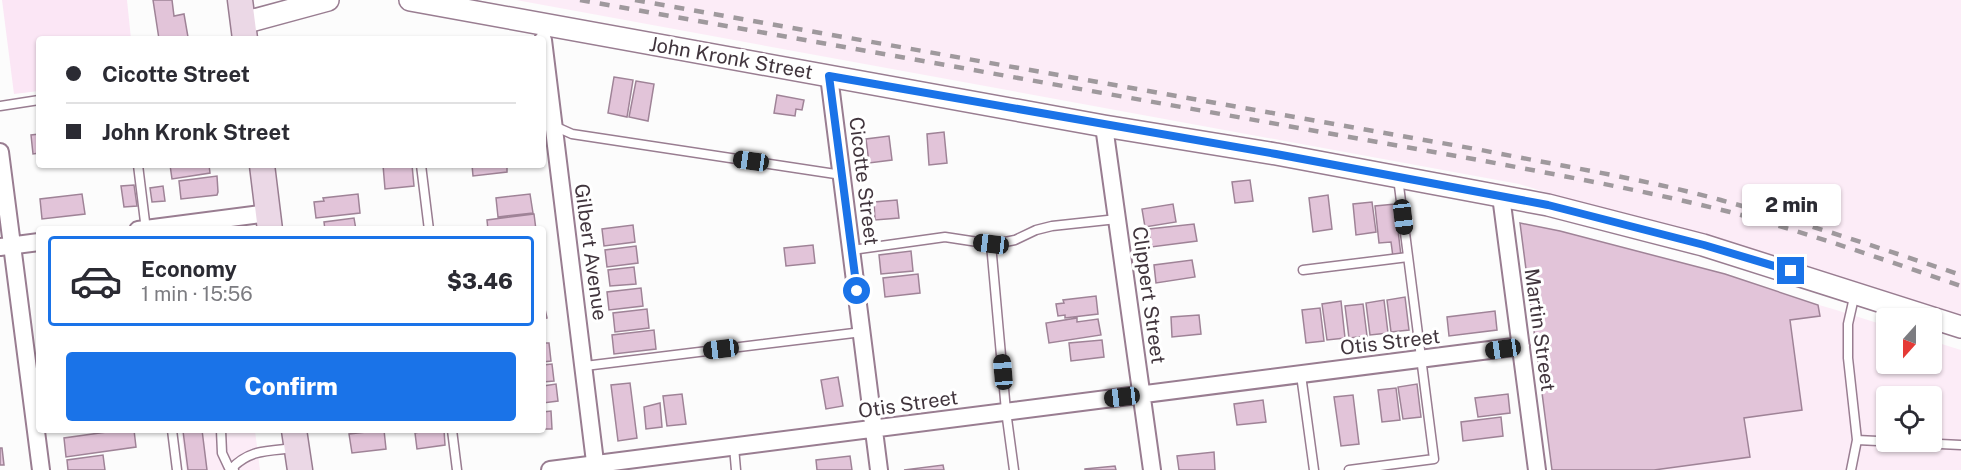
<!DOCTYPE html>
<meta charset="utf-8">
<style>
body{margin:0;font-family:"Public Sans",sans-serif;background:#f2f2f3;color:#2b2b33;height:100vh;display:flex;flex-direction:column;font-size:22px;white-space:nowrap}
*{box-sizing:border-box;margin:0}
p{font-size:20px;color:#7c7c81}
.icon{flex:none;width:33px;height:33px;fill:none;stroke:currentColor;stroke-width:2;stroke-linecap:round;stroke-linejoin:round}
.map{position:relative;flex:1;overflow:hidden}
.details{position:absolute;left:36px;top:226px;width:510px;height:207px;display:flex;flex-direction:column;background:#fff;border-radius:6px;box-shadow:0 2px 4px #0004}
.details>*{flex:none}
.top-card{position:absolute;left:36px;top:36px;width:510px;height:132px;border-radius:6px;box-shadow:0 2px 4px #0004;display:grid;align-content:center;height:132px;padding:0 30px;background:#fff}
.needle{width:39px;rotate:201deg}
.controls{position:absolute;left:1876px;top:308px;display:grid;gap:12px}
.controls a{display:grid;place-items:center;width:66px;height:66px;border-radius:6px;background:#fff;box-shadow:0 2px 4px #0004;font-size:30px}
.end{position:absolute;width:27px;height:27px;margin:-14px;border:8px solid #1a73e8;background:#fff;box-shadow:0 0 0 3px #fff}
.from{border-radius:50%}
.bubble{position:absolute;height:42px;border-radius:6px;background:#fff;box-shadow:0 2px 4px #0004;font-size:20px;font-weight:800;line-height:42px;text-align:center}
.car{position:absolute;width:18px;height:36px;margin:-18px -9px;border-radius:8px;box-shadow:0 0 4px 2px #0007;background:linear-gradient(#222 24%,#8ab4d8 0 40%,#222 0 76%,#8ab4d8 0 86%,#222 0)}
.top-card b{display:flex;align-items:center;gap:21px;height:57px;font-size:22px}
.top-card b+b{border-top:2px solid #e1e1e2}
.top-card i{width:15px;height:15px;background:#2b2b33}
ul{padding:10px 0 0;list-style:none}
li{display:flex;align-items:center;gap:18px;height:90px;margin:0 12px 9px;padding:0 18px;border:3px solid transparent;border-radius:6px}
li div{flex:1}
li b{display:block;font-size:22px}
li em{font-style:normal;font-weight:800}
li.current{border-color:#1a73e8}
li>.icon{width:54px;height:54px;stroke-width:1.5}
.primary-button{display:flex;gap:12px;margin-top:auto;padding:12px 30px}
.primary-button a{flex:1;height:69px;border-radius:6px;background:#1a73e8;color:#fff;font-size:24px;font-weight:800;line-height:69px;text-align:center}
.map>svg:first-child{display:block}
.built{fill:#fcecf7;fill-rule:evenodd}
.green{fill:#fbe6f5}
.building{fill:#e2c4d9;stroke:#9f8397;stroke-width:1.5}
.lines{fill:none;stroke-linecap:round;stroke-linejoin:round}
.service-casing{stroke:#997d91;stroke-width:11}
.minor-casing{stroke:#997d91;stroke-width:20}
.tertiary-casing{stroke:#997d91;stroke-width:24}
.secondary-casing{stroke:#997d91;stroke-width:27}
.service{stroke:#fff;stroke-width:8}
.minor{stroke:#fff;stroke-width:16}
.tertiary{stroke:#fff;stroke-width:21}
.secondary{stroke:#ebd8e6;stroke-width:24}
.rail{stroke:#9f999d;stroke-width:4.5;stroke-dasharray:10 10;stroke-linecap:butt}
.route{stroke:#1a73e8;stroke-width:8}
.labels{text-anchor:middle;dominant-baseline:central;stroke-width:6;stroke-linejoin:round;paint-order:stroke}
.street-label{font-size:20px;fill:#41353d;stroke:#fff}
</style>
<div class="map">
<svg width="1961" height="470" viewBox="0 0 1961 470">
<rect width="100%" height="100%" fill="#fcfcfc"/>
<path class="built" d="M516,0h1445v322l-442,-138z
M1520,225l118,28 195,56 54,17v37h45v-22l29,9v120h-409zM1887,396h45v45h-45z
M181,431h74l5,39h-74z"/>
<path class="green" d="M2,0h125l4,39h-92v52l-25,3z"/>
<path class="building" d="M153,0h19l2,16 10,-2 4,23 -29,2z
M614,77l19,3 -6,37 -19,-4z
M636,81l18,3 -6,37 -19,-4z
M777,95l27,5 -2,10 -6,-1 -1,7 -21,-3z
M944,132l3,31 -18,2 -2,-31z
M39,134v19l-6,1 -2,-19z
M889,136l3,24 -23,3 -3,-24z
M170,165h39l1,8 -38,6z
M383,165h29l2,21 -29,3z
M472,165h35v7l-34,4z
M217,176l1,16 -1,3 -36,4 -2,-18z
M1250,180l3,21 -18,2 -3,-21z
M134,185l3,21 -13,1 -3,-21z
M163,186l2,15 -13,1 -2,-14z
M82,194l3,20 -43,5 -2,-20z
M358,194l2,19 -44,5 -2,-16 10,-1 -1,-3z
M530,194l3,19 -35,4 -2,-19z
M1328,195l4,34 -19,3 -4,-34z
M897,200l2,18 -24,2 -1,-18z
M1372,202l4,30 -20,3 -3,-31z
M1173,204l3,18 -31,5 -3,-18z
M1395,204l6,52 -8,1 -2,-15 -12,1 -4,-37z
M534,214l2,16h-48l-1,-10z
M354,218l2,12h-31l-1,-8z
M1520,223l40,8 165,43 93,31 2,11 -30,4 12,90 -58,8 6,39 -96,13h-102z
M1194,224l3,17 -46,6 -2,-18z
M633,225l2,17 -31,4 -2,-17z
M813,245l2,18 -29,3 -2,-18z
M636,246l2,17 -31,4 -2,-17z
M911,251l2,20 -32,3 -2,-19z
M1192,260l3,17 -39,6 -2,-18z
M634,267l2,17 -26,2 -2,-16z
M918,274l2,19 -35,4 -2,-19z
M641,288l2,18 -34,4 -2,-18z
M1096,296l2,18 -33,4v-3l-7,1 -2,-12 8,-1 -1,-3z
M1405,297l4,33 -18,2 -4,-32z
M543,300l4,18 -4,1z
M1384,300l4,33 -18,2 -4,-32z
M1341,301l4,37 -18,2 -5,-36z
M1363,304l4,32 -18,2 -4,-32z
M1320,308l4,33 -18,2 -4,-33z
M647,309l2,19 -34,4 -2,-19z
M1495,311l2,19 -48,6 -2,-19z
M1199,315l2,19 -29,3 -1,-20z
M1077,318v4l21,-3 3,16 -52,8 -3,-20z
M654,330l2,19 -42,5 -2,-19z
M1102,340l2,17 -33,4 -2,-18z
M543,343h6l2,18 -8,1z
M552,364l2,17 -11,1v-17z
M838,377l5,29 -17,3 -5,-29z
M630,383l7,55 -19,3 -7,-56z
M556,384l2,17 -15,2v-17z
M1417,384l4,33 -18,2 -5,-32z
M1396,388l4,32 -18,2 -4,-32z
M682,394l4,30 -19,2 -4,-30z
M1508,394l2,19 -32,4 -3,-19z
M1353,395l6,49 -18,2 -7,-49z
M1263,400l3,22 -29,3 -3,-21z
M660,403l2,24 -16,2 -2,-22z
M551,411l1,18h-9v-17z
M1501,417l2,19 -40,5 -2,-19z
M121,430h13l2,17 -70,10 -2,-19z
M202,430l5,40h-19l-5,-39z
M384,430l2,19 -34,4 -3,-19z
M427,430h17l1,15 -28,4 -2,-16z
M0,448h2l2,17h-4z
M1214,452l1,18h-36l-2,-14z
M103,455l2,15h-37l-1,-10z
M850,456l2,14h-35l-1,-10z
M943,465l1,5h-40z
M1115,466l1,4h-31v-1z"/>
<g class="lines">
<g class="service-casing">
<path id="service" d="M0,106l39,-6
M543,121l29,13 270,41
M138,165l8,65
M421,165l8,65
M991,244l15,167 8,59
M852,250l93,-13 46,7 9,-1 15,-3 21,-10 16,-4 65,-7
M1303,270l105,-13
M585,366l277,-34
M1301,375l13,95
M172,430l5,40
M221,430l1,23 8,17h4
M452,430l5,40
M1857,440l104,5
M734,447l2,23
M230,470c19,-21 38,-19 65,-22
M1349,470l85,-11 -36,-281
M1851,470l6,-30 -9,-82v-34l7,-31"/>
</g>
<g class="minor-casing">
<path id="minor" d="M543,40l53,430
M829,76l50,394
M1104,126l48,344
M0,152l41,318
M1501,196l36,274
M138,230l130,-17
M0,247l39,-5
M550,470l971,-124"/>
</g>
<g class="tertiary-casing">
<path id="tertiary" d="M410,0l694,126 172,28 272,51 155,40 258,82
M243,23l85,-23"/>
</g>
<g class="secondary-casing">
<path id="secondary" d="M240,0l5,39
M262,165l8,65
M294,430l6,40"/>
</g>
<use href="#service" class="service"/>
<use href="#minor" class="minor"/>
<use href="#tertiary" class="tertiary"/>
<use href="#secondary" class="secondary"/>
<path class="rail" d="M580,0l899,160c84,16 168,31 251,52 78,21 155,48 231,74
M635,0l846,150c85,17 171,30 254,54 76,21 151,46 226,71"/>
</g>
<g class="lines">
<path class="route" d="M857,291l-28,-215 447,78 272,51 156,40 87,26"/>
</g>
<g class="labels">
<g class="street-label">
<text transform="translate(731 58) rotate(10)">John Kronk Street</text>
<text transform="translate(864 181) rotate(83)">Cicotte Street</text>
<text transform="translate(591 252) rotate(82)">Gilbert Avenue</text>
<text transform="translate(1149 295) rotate(82)">Clippert Street</text>
<text transform="translate(1540 330) rotate(82)">Martin Street</text>
<text transform="translate(1390 342) rotate(-7)">Otis Street</text>
<text transform="translate(908 404) rotate(-8)">Otis Street</text>
</g>
</g>
</svg>
<div class="controls">
<a><svg class="needle" viewBox="-14 -14 28 28"><path d="M0-13l5 13h-10z" fill="#e53935"/><path d="M0 13l5-13h-10z" fill="#7c7c81"/></svg></a>
<a><svg class="icon" aria-label="locate" viewBox="0 0 24 24"><circle cx="12" cy="12" r="6"/><path d="M12 2v4M12 18v4M2 12h4M18 12h4"/></svg></a>
</div>
<i class="end from" style="left:857px;top:291px"></i>
<i class="end" style="left:1791px;top:271px"></i>
<div class="bubble" style="left:1742px;top:184px;width:99px">2 min</div>
<i class="car" style="left:751px;top:161px;rotate:278deg"></i>
<i class="car" style="left:1403px;top:217px;rotate:173deg"></i>
<i class="car" style="left:991px;top:244px;rotate:277deg"></i>
<i class="car" style="left:721px;top:349px;rotate:263deg"></i>
<i class="car" style="left:1503px;top:349px;rotate:262deg"></i>
<i class="car" style="left:1003px;top:372px;rotate:355deg"></i>
<i class="car" style="left:1122px;top:397px;rotate:263deg"></i>
<div class="top-card">
<b><i class="from"></i>Cicotte Street</b>
<b><i></i>John Kronk Street</b>
</div>
<section class="details">
<ul>
<li class="current"><svg class="icon" aria-label="car" viewBox="0 0 24 24"><path d="M5 17H2v-5l4-1 3-4h7l3 4 3 1v5h-3M9 17h6M6 11h13"/><circle cx="7" cy="17" r="2"/><circle cx="17" cy="17" r="2"/></svg><div><b>Economy</b><p>1 min · 15:56</p></div><em>$3.46</em></li>
</ul>
<div class="primary-button"><a>Confirm</a></div>
</section>
</div>
